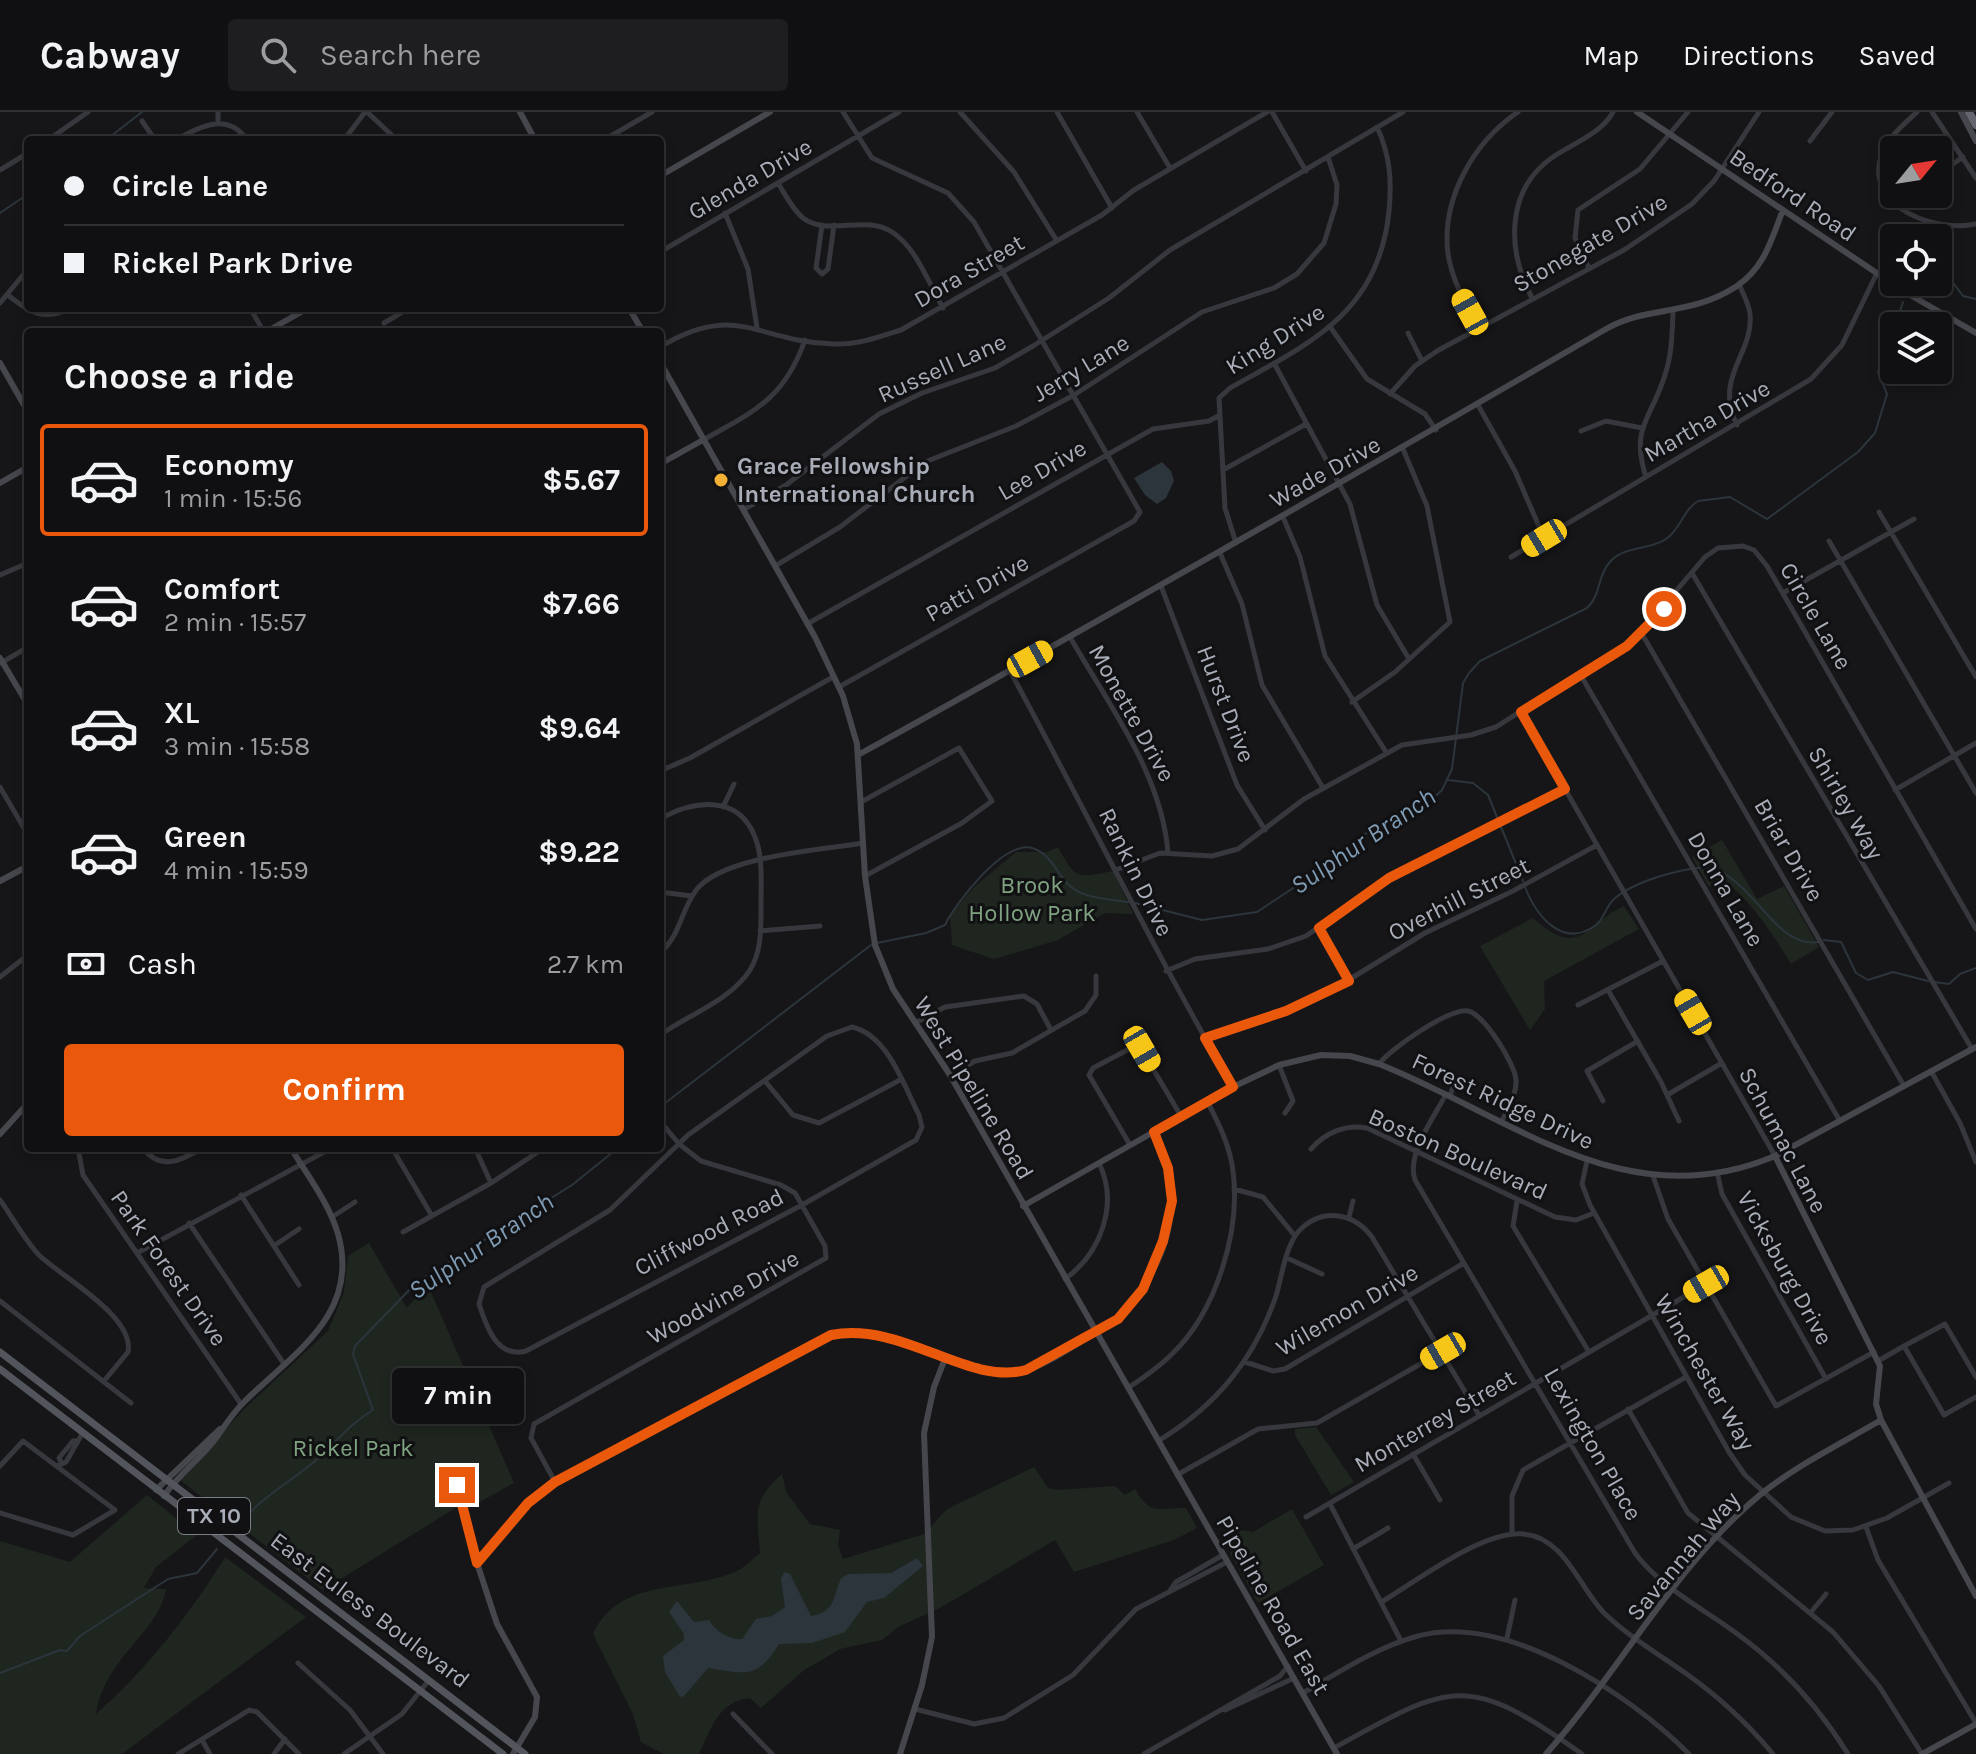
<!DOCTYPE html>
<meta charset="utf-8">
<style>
body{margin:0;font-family:Karla,sans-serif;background:#1e1e20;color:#f1f3f6;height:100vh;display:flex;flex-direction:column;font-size:30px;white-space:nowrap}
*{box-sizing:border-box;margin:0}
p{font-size:26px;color:#9c9d9f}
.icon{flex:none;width:44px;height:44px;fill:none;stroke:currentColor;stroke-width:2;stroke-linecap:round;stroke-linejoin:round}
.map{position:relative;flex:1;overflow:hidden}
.side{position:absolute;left:24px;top:216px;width:640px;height:824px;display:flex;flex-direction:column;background:#101012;border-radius:8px;box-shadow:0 4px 12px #0003,0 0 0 2px #303032}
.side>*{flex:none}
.top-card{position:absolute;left:24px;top:24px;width:640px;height:176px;border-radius:8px;box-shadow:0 4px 12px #0003,0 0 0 2px #303032;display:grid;align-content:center;height:176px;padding:0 40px;background:#101012}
.needle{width:52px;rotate:60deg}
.tools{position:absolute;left:1880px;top:24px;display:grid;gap:16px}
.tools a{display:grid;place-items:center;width:72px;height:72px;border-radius:8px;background:#101012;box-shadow:0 4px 12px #0003,0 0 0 2px #303032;font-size:40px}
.end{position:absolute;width:36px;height:36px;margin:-18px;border:10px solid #ea580c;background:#fff;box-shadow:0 0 0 4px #fff}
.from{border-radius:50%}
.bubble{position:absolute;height:56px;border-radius:8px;background:#101012;box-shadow:0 4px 12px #0003,0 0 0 2px #303032;font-size:26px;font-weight:700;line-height:56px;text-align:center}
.car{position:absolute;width:24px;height:48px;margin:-24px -12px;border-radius:10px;box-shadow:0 0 6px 2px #0007;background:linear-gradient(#f5c518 24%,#345 0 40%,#f5c518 0 76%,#345 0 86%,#f5c518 0)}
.top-card b{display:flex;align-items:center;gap:28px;height:76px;font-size:30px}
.top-card b+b{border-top:2px solid #303032}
.top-card i{width:20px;height:20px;background:#f1f3f6}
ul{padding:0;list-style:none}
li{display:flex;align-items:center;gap:24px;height:112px;margin:0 16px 12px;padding:0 24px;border:4px solid transparent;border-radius:8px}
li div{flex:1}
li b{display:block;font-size:30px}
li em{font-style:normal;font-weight:700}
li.current{border-color:#ea580c}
li>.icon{width:72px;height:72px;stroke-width:1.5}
h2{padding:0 40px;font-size:36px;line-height:96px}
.pay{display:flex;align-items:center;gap:20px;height:88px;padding:0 40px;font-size:30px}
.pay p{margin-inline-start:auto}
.action{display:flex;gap:16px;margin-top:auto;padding:16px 40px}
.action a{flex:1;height:92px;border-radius:8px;background:#ea580c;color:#fff;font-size:32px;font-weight:700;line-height:92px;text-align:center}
header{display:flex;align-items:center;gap:48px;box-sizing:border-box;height:112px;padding:0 40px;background:#101012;border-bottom:2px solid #303032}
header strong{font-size:38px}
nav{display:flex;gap:44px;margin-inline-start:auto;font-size:28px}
.search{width:560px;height:72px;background:#1e1e20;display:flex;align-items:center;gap:20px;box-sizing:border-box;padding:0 28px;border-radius:8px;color:#9c9d9f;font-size:30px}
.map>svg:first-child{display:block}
.green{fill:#1e261f}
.water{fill:#2c353c}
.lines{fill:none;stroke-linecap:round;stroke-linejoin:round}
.stream{stroke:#2c353c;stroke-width:2}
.street{stroke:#37383d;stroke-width:5}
.secondary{stroke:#45474d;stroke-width:6}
.primary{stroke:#53555c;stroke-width:7}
.highway{stroke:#63666e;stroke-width:8}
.route{stroke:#ea580c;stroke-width:10}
.poi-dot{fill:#f2b134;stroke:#111113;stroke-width:3}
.labels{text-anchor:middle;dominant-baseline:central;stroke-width:6;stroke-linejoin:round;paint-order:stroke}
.shield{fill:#111113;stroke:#7b7e86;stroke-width:2}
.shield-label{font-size:22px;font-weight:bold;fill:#a8adb8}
.street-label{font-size:24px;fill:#a8adb8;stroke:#111113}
.poi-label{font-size:24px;font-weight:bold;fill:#a8adb8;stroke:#111113;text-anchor:start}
.park-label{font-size:24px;fill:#7fa381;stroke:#111113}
.water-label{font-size:26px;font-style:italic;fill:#7f9bb3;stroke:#111113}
</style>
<header>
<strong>Cabway</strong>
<div class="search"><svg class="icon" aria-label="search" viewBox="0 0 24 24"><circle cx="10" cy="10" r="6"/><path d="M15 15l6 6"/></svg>Search here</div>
<nav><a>Map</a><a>Directions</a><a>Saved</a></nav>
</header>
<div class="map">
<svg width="1976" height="1642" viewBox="0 0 1976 1642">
<rect width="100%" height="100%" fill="#161618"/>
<path class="green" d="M1722,728l35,59 27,-13 35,61 -28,17c-20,-33 -38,-60 -68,-85l-14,8 -17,-30z
M1058,735c18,33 19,31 55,24l20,43 -28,-1 -47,27 -64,19 -42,-14 -2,-30 25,-29 41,-34h31z
M1624,794l15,23 -95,52 1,28 -15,21 -50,-84 53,-28c48,43 52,6 91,-12z
M369,1131l38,65 20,-25 87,200 -45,25 -7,-4 -139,86 -143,-110 64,-71 84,-78 16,-39 4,-36z
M1316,1315l38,55 -23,13 -36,-60v-6z
M1034,1355l14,21 9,2 58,-4 10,9 10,-6c16,27 22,19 51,19l11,20 -23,12 -100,32 -19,-32 -115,68 -42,19 -16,13 -42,9 -37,22 -42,37 -11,-10c-32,4 -38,29 -51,56h-35l-23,-12 -8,-28 -40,-80c26,-57 93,-41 142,-62 9,-4 18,-13 25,-19 -3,-39 -9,-51 22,-79l4,18 24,32 30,6 -2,15 5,14 81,-25 23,-25z
M147,1383l50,40 -41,32 -12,21 22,1c-8,45 -61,68 -70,125 50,-44 94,-100 129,-157l81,60 -184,137h-122v-213l70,21z
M1292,1397l32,56 -66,38 -28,-50 5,-4 -3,-10 9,-9 12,2z"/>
<path class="water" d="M1162,350l9,9 3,10 -8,17 -9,6 -12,-9 -11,-17z
M917,1446l6,8 -39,32 -17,4 -22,30 -33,11 -33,1c-23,37 -35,29 -71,24l-24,28 -4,1 -15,-25 -2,-16 21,-16v-6l-15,-22 8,-11 17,21 15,-2c5,10 22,21 33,19l14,-20 16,-3 13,-9 -4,-28 3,-7 6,2 21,42c24,-4 22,-18 30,-38l8,-4 42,-1z"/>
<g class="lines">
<path class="stream" d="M106,28l36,-28
M0,101l28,-19
M1938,162l13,6 12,16 13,3
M1915,174l5,-4
M1895,214l8,-24
M1448,668l25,3 15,12 35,86
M1696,756c52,-7 75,82 122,74
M1525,775c11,28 37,63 71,38 8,-6 10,-19 18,-26 18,-16 53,-26 76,-30
M1135,791l67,17 55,-8 77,-51 31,-27 63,-31 14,-13 10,-21 11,-86 6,-10 11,-12 107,-53c14,-13 10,-31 22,-45 15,-18 39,-12 57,-24 15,-10 17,-29 32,-38l32,-4 37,22 91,-67 17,-19 12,-39 -9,-22 16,-44
M1824,828l17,2 15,31 12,7 25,-8 35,9
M877,831l49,-10 19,-8c10,-21 61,-89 90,-76 17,7 22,25 34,36 14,14 41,14 60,17
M1934,870l15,2 11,-10 16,-6
M660,995l211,-162
M238,1413c23,-28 56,-45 83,-69 19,-18 29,-32 52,-46l-20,-56 2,-8 62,-64 155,-97 46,-37
M0,1561l60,-23 7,1 13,-15 88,-57 29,-6 20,-24"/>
<path class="street" d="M367,0l30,28
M960,0l54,60 43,69
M1057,0l55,96
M1137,0l33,56
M1272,0l34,59
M1917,0c-13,12 -30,26 -36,44 -16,52 56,77 95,68
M1932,0l44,66
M142,9l13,19
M218,9v-9
M48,28l40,-28
M176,28c24,-14 52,-28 71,0
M344,28l21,-28
M604,28l48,-28
M1810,29l22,-29
M1950,54l13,-9
M0,58l28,-17
M778,71c7,11 14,26 25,35 25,19 63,-4 89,14 24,15 37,52 51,76
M725,101l23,56 9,59
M822,113l-6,43 6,6 6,-5 6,-44
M660,140l239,-140
M1589,156l-14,-30 3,-28 62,-41 48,-57
M9,184c20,16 36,26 61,12
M1532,186c-25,-47 -27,-108 21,-141 19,-13 49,-24 60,-45
M0,191l28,-34
M250,196l14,24
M384,211l25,-15
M1331,216l36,51 58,35 11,16
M1478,216c-12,-23 -26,-48 -30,-74 -7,-56 26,-112 70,-142
M1408,221l14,28
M660,235c77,-47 99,-4 174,-3 24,1 45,-7 67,-14l201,-115 32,-25 133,-78
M1274,251l76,141 27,101 32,54
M1390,282l25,-28 22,-15 187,-101 68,-46 22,-23 45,-69
M1478,293l37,66 29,67
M1737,313c-24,-48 17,-71 13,-111 -1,-10 -7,-20 -11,-30
M1581,319l25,-10 36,7
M703,328c52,-29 81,-41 102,-100
M1223,358l83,-46
M1646,365c-16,-50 5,-57 19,-102 7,-21 7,-41 8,-63
M743,398l43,-25 93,-71 43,-21 73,-25 38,-22 76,-48 61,-48 233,-138
M1879,400l97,165
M1283,405l17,40 25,99 61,96
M1829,429l147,252
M1236,431l-11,-35 -6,-110 11,-10c80,-45 149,-75 159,-177 3,-31 1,-56 -12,-84
M1220,441l22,51 20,81 61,103
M1511,445l300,-178 31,-34 35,-72
M775,454l65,-39 85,-65 91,-36 58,-31 128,-83 72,-24 23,-14 27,-31 12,-39 1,-19 -9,-28
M1692,461l280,476
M0,463l28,-12
M1161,474l76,199 28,45
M1783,481l131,-74
M807,512l346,-195 56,-8 9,-5
M1642,522l262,452
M1070,525c38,67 92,137 98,216
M1,551l27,-16
M1010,559c75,138 144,280 223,416
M1580,562l260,447
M839,575l295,-166 6,-9 -166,-290 -26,-29 -76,-35 -29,-46
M1352,590l43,-30 55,-50 -23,-116 -24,-57
M1521,600l254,444
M660,659l30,-13 143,-81
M0,675l28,48
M1895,678l81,-47
M861,690l98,-54 33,53 -30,22 -97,53
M723,695l11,-23
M660,707c32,-18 78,-26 95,18 8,20 6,45 6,67 0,22 1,47 -11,66 -19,30 -62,45 -90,65
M1116,758l44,-17 52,3 26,-7 66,-50 98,-54 69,-10 25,-8 139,-88 70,-82 13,-9 25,-2 11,4 13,16 209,363
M660,780l32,4
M1319,816l30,53
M760,819l60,-5
M660,841c21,-18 21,-44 37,-64 27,-33 124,-39 166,-46
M1166,859l29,-12 73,-10 38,-13 83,-58 176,-89
M0,865l28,-22
M1608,878l53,92 18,39
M1578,893l85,-44
M915,911l30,-16 79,-11 13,8 14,26
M852,915c36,8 52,59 67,88l3,12 -6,13 -114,65 -276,146c-29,8 -40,-25 -47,-47l5,-17 126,-77 78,-75 139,-99z
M1205,926l119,-43 101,-62 88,-42 84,-46
M1379,952c11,-15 70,-56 89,-53 16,3 47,53 48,69 1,14 -9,29 -14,41
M1279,953l14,36 -8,12
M1931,959l29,52 16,39
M950,963l25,-14 37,-8 73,-42 11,-16v-19
M765,969l28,34 26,8 81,-43
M1446,982c-11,22 -40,60 -31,86l220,373c25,34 67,55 101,80 46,33 82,73 112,121
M1667,983l55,-32
M1450,984l3,-9
M1603,989l-16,-30 51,-30
M1130,1033l-41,-70 4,-7 42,-22 5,1 41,69
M78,1036l5,27 158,229
M143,1036c17,23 38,13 59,0
M392,1036l40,68
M475,1036l16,35
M1311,1037c15,-17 35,-25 56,-21l188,89 21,3 18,-7
M1587,1049l-5,23 8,21 139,247 16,23 46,42 34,14 28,-1 34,-12 62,-35
M1717,1060l5,22 104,185
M1653,1064l15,43 108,187 98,-54
M1234,1077l29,8 32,39
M241,1083l58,90
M0,1088c13,18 24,39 39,55 21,21 96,61 89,97l-24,29
M1517,1089l-4,25 76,126
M332,1105l23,-15
M1349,1105l4,-16
M189,1111l95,141
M403,1120l88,-49 53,-35
M275,1133l24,-16
M137,1141l189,-102
M1287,1146l35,16
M1065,1167c36,-26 54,-75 34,-116
M0,1189l131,102
M1096,1221c46,-26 80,-88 75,-142 -2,-21 -9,-40 -17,-59
M1878,1249l26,-15
M1245,1250l28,9 12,-2 179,-106
M1976,1265l-31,-53 -41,22 40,69 32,-18
M1128,1276c15,-10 31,-21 44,-34 44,-42 69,-123 61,-183 -3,-25 -14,-47 -26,-70
M1628,1297l60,104 145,119 46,54 43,68
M1158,1329c58,-35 96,-81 118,-145 6,-20 9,-48 22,-64 23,-25 55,-20 74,5l107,178
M1413,1342l27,46
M61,1350l-2,-4 14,-17h4
M0,1354l23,-25 92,69 -42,25 -73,-22
M57,1354l9,-4 16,-28
M1177,1363l81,-46 59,-6 126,-72
M555,1370l-24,-44 3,-14 292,-166 -1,-12 -30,-53 -14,-8 -80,-24 -22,-17 -19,-23
M457,1373l20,78
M1330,1392l71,137
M1306,1405l400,-233
M1866,1415l12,33 98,163
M1512,1422v-38l11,-26 163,-93
M1353,1437l35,-21
M1171,1477l5,-7 47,-27
M1383,1489c35,-21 100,-71 141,-67 42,5 54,52 80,79 25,24 56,42 84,62 31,22 60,49 85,79
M1811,1500l15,-18
M1507,1526l8,-38
M298,1551l52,47 33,44
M1303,1581c36,-21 74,-46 115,-57 89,-23 210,57 271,118
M915,1597l59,15 30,-6 69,-43 63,-66 91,-47
M1225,1598l69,-32
M733,1602l39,40
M202,1628l8,14
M1334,1636c118,-66 134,-75 248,6
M178,1642l71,-44 8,2 42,42
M274,1642l11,-15
M344,1642l58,-40 27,-34
M1144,1642l136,-78 8,-10"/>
<path class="secondary" d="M520,0l15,28
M1637,0l268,180 71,41
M1961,0l15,29
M660,64l110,-64
M629,196l14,24
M266,220l42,-24
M660,250l155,275 28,59 14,48 8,132 10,69 18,44 57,86 387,679
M0,251l28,49
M660,352l43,-24
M0,371l28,-16
M0,546l28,47
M858,643c251,-139 500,-282 748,-426 42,-24 84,-12 131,-43 28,-19 34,-46 46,-76
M0,769l28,-15
M0,1022l28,-31
M1775,1044l105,210 -4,38 5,16 95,176
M1023,1094l210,-119 46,-22 42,-10 29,1 29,8c133,53 247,155 396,92l201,-109
M156,1378l64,-61
M164,1384c14,-21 34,-35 49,-54 10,-13 18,-27 30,-39 49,-49 118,-88 95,-169 -9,-31 -31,-59 -47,-86
M513,1642l22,-37 2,-20 -40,-73 -20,-61 51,-60 27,-21 276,-147c71,-15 131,47 186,37 26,-4 55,-26 78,-39
M900,1642l22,-69 10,-48 -8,-204 10,-46 12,-31
M1546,1642c73,-82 130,-190 215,-260 36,-29 81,-51 120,-74
M1922,1642l54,-30"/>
<path class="primary" d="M0,1240l525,402
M0,1257l503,385"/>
<path class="highway" d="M1969,0l7,13"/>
</g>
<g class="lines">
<path class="route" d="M457,1373l20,78 51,-60 27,-21 276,-147c72,-14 136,51 195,35l92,-51 25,-30 20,-48 9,-40 -4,-33 -14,-36 79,-45 -28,-49 81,-27 63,-30 -30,-53 70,-50 176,-89 -44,-77 106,-66 37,-37"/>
</g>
<circle class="poi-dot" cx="721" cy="368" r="8"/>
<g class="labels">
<rect class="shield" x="178" y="1386" width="72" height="36" rx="6"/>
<g class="shield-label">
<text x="214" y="1404">TX 10</text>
</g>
<g class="street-label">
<text transform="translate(750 67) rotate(-30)">Glenda Drive</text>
<text transform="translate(1793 83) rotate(34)">Bedford Road</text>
<text transform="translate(1590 131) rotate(-30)">Stonegate Drive</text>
<text transform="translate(969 159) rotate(-30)">Dora Street</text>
<text transform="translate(1275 227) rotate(-32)">King Drive</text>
<text transform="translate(942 256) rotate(-24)">Russell Lane</text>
<text transform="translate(1081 256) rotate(-31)">Jerry Lane</text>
<text transform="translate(1707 309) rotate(-30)">Martha Drive</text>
<text transform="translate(1042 358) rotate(-30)">Lee Drive</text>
<text transform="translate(1325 360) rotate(-29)">Wade Drive</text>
<text transform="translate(977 476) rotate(-29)">Patti Drive</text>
<text transform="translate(1816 504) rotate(60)">Circle Lane</text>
<text transform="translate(1226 592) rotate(69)">Hurst Drive</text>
<text transform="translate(1132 601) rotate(61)">Monette Drive</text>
<text transform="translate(1846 691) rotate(60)">Shirley Way</text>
<text transform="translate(1789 738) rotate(60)">Briar Drive</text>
<text transform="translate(1136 760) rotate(64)">Rankin Drive</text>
<text transform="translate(1726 777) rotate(60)">Donna Lane</text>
<text transform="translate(1459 787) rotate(-27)">Overhill Street</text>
<text transform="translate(974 976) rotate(59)">West Pipeline Road</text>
<text transform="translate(1503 989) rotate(25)">Forest Ridge Drive</text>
<text transform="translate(1783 1028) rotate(62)">Schumac Lane</text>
<text transform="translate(1458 1042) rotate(24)">Boston Boulevard</text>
<text transform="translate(709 1120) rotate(-27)">Cliffwood Road</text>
<text transform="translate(169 1156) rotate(55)">Park Forest Drive</text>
<text transform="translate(1785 1156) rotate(61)">Vicksburg Drive</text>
<text transform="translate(723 1185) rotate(-29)">Woodvine Drive</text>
<text transform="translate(1347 1198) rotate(-30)">Wilemon Drive</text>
<text transform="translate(1705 1260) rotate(60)">Winchester Way</text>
<text transform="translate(1435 1309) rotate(-30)">Monterrey Street</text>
<text transform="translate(1593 1332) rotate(60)">Lexington Place</text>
<text transform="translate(1683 1444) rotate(-50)">Savannah Way</text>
<text transform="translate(1273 1493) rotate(60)">Pipeline Road East</text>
<text transform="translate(370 1498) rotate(37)">East Euless Boulevard</text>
</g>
<g class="poi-label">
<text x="737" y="354">Grace Fellowship<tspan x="737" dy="28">International Church</tspan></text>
</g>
<g class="park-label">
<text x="1032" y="773">Brook<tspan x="1032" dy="28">Hollow Park</tspan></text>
<text x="353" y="1336">Rickel Park</text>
</g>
<g class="water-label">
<text transform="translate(1363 729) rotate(-34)">Sulphur Branch</text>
<text transform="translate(481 1134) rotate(-34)">Sulphur Branch</text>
</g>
</g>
</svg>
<div class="tools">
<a><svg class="needle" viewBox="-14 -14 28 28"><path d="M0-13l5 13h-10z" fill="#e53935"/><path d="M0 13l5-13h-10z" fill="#9c9d9f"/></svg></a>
<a><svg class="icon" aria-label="locate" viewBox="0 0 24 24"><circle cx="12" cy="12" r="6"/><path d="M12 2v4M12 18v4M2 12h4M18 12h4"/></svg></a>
<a><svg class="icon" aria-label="layers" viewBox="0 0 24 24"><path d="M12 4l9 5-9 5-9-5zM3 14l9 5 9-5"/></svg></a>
</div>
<i class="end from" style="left:1664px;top:497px"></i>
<i class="end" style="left:457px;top:1373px"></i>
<div class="bubble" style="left:392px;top:1256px;width:132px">7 min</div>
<i class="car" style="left:1470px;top:200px;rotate:331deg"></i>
<i class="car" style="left:1544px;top:426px;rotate:239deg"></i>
<i class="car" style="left:1030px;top:547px;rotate:61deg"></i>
<i class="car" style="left:1693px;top:900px;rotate:330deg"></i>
<i class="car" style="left:1142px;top:937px;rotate:150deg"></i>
<i class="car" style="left:1706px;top:1172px;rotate:240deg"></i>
<i class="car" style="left:1443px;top:1239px;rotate:240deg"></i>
<div class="top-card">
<b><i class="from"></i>Circle Lane</b>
<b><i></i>Rickel Park Drive</b>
</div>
<section class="side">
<h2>Choose a ride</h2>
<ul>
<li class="current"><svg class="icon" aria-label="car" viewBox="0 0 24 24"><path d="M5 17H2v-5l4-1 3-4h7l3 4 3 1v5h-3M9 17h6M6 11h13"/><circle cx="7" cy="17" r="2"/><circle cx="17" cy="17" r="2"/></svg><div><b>Economy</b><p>1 min · 15:56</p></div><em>$5.67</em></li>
<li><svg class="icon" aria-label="car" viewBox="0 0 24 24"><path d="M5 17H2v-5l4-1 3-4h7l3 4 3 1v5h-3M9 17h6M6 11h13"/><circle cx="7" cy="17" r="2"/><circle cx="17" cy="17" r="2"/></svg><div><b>Comfort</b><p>2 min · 15:57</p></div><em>$7.66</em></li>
<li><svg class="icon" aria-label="car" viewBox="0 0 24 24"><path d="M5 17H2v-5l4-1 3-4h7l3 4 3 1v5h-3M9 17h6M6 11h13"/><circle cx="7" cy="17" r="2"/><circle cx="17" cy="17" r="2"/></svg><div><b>XL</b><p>3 min · 15:58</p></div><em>$9.64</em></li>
<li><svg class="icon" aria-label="car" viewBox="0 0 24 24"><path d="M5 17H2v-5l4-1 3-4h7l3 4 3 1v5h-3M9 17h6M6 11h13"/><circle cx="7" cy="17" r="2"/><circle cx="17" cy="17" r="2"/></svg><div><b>Green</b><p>4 min · 15:59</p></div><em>$9.22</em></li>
</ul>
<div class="pay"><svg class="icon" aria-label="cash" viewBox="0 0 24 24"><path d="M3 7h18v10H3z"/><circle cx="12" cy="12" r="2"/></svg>Cash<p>2.7 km</p></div>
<div class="action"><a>Confirm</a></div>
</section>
</div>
